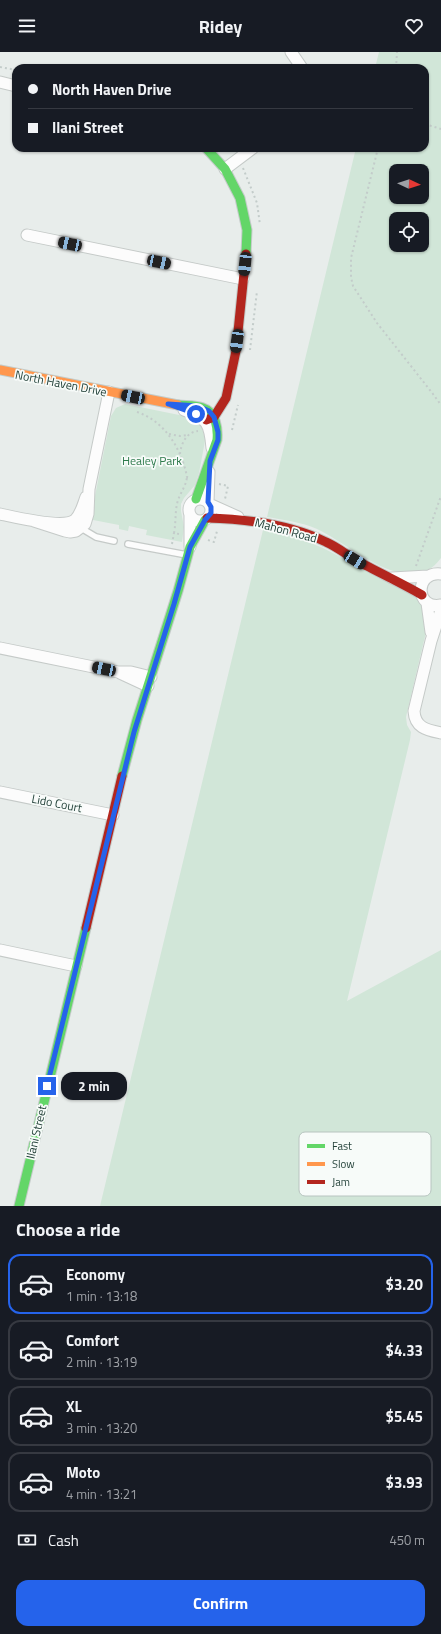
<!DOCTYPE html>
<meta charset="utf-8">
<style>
body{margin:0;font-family:"Titillium Web",sans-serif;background:#20242c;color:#f1f3f6;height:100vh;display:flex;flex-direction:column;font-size:15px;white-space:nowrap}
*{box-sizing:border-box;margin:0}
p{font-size:13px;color:#9ea1a6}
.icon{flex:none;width:22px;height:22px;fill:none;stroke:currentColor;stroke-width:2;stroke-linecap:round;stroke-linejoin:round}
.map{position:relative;height:1154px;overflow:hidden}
.panel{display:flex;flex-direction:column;background:#171b24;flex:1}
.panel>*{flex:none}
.hud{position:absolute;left:12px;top:12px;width:417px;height:88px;border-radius:12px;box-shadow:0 1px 3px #0004;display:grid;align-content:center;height:88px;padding:0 16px;background:#171b24}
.needle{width:26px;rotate:94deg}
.buttons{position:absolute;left:389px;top:112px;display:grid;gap:8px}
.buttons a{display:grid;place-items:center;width:40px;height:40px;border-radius:8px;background:#171b24;box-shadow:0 1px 3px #0004;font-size:20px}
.end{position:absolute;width:18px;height:18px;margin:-9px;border:5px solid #2563eb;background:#fff;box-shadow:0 0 0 2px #fff}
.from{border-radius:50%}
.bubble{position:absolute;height:28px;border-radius:12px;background:#171b24;box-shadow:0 1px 3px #0004;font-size:13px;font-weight:700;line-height:28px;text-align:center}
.car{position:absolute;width:12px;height:24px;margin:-12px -6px;border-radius:5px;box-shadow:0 0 3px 1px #0007;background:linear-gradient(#222 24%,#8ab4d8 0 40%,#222 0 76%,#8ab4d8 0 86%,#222 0)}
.hud b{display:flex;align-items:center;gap:14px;height:38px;font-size:15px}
.hud b+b{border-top:1px solid #363941}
.hud i{width:10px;height:10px;background:#f1f3f6}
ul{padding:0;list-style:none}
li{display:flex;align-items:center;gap:12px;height:60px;margin:0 8px 6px;padding:0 8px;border:2px solid #363941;border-radius:12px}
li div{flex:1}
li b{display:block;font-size:15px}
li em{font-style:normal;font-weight:700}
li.current{border-color:#2563eb}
li>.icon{width:36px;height:36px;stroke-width:1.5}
h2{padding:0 16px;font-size:18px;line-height:48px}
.pay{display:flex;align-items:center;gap:10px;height:44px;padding:0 16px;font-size:15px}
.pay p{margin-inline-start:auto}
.primary-button{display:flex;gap:8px;margin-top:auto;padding:8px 16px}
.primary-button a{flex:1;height:46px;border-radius:12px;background:#2563eb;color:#fff;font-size:16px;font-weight:700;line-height:46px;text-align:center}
header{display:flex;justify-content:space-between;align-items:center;height:52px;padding:0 16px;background:#171b24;font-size:18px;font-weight:700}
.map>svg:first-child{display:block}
.green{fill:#d1e6d8;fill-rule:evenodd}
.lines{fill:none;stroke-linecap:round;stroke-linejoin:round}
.lane-casing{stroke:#c5cac8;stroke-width:8}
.street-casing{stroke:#c5cac8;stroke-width:13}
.fast-casing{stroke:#c3cbc8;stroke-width:11}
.slow-casing{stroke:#c3cbc8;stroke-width:11}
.jam-casing{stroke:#c3cbc8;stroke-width:11}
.path{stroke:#c3ccca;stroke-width:2;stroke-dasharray:2 3;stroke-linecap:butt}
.lane{stroke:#fcfcfc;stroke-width:5.5}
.street{stroke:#fcfcfc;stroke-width:11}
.fast{stroke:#63d668;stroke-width:9}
.slow{stroke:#ff974d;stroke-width:9}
.jam{stroke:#b3261e;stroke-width:9}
.route{stroke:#2563eb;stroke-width:5}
.labels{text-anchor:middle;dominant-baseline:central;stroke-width:3.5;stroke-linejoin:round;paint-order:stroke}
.street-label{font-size:12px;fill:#24423a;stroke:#f7fbf9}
.park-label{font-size:12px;fill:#2d7a4b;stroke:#f7fbf9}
.key{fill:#f7fbf9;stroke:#b8c4c0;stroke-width:1}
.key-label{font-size:11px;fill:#24423a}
</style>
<header><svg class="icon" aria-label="menu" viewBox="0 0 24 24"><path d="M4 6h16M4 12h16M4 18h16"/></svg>Ridey<svg class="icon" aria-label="heart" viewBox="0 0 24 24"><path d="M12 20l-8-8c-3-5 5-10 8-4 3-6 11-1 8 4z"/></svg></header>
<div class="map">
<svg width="441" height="1154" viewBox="0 0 441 1154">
<rect width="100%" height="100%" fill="#e8edeb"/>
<path class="green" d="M379,0h62v506c-32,44 -92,-15 -124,-29 -16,-7 -33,-9 -50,-12l89,-369h69v-80h-50zM396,119h26v26h-26zM396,167h26v26h-26z
M125,352l64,13 11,7 3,7 2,10 -6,32 -4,12 -11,13 -3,6v7l3,16 -2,15 -36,-7 1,-5 -18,-4 -1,5 -9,-2v-4l-26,-5 2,-24 16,-80 5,-8z
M263,478l33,7 27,11 88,45 10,10 5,29 -20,85 1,8 4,7 -1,8 -63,261 94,-51v256h-341z"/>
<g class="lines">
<g class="lane-casing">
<path id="lane" d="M81,476l15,9 18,4
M128,492l59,11"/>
</g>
<g class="street-casing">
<path id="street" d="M291,0l11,16
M0,30l16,4
M225,117l28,-21
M27,183l216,44
M184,358c23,8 26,13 28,38
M189 458a11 11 0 1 1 22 0a11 11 0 1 1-22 0Z
M208,450l1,-30
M209,452l29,13
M0,462c14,3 63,15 75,6 6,-6 8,-15 11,-23
M34,469l31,10 5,1 6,-1 9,-7 3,-10 1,-25 20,-97
M190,495v-32
M441,522c-27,-3 -26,36 0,31
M392,526l36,-2
M427,551l4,29
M441,558l-10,31 -17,70c1,17 13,19 27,22
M0,596l118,24h13l20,5
M120,621l28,13
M0,740l113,23
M0,898l76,16"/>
</g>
<g class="fast-casing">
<path id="fast" d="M206,96l19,21 15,29 7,32 -1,24
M178,353c7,1 17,0 25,3 13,4 15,21 14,32l-21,59
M122,724l15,-56 41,-129 12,-44 15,-27
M19,1154l67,-278"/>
</g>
<g class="slow-casing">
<path id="slow" d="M0,318l178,35"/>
</g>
<g class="jam-casing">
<path id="jam" d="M206,368l8,-3 12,-19 10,-47 10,-97
M207,466c40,1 82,6 119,24 14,6 25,17 39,23 19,10 38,19 57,30
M86,876l36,-152"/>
</g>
<path class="path" d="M0,15l16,3
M396,16l1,-16
M425,72l16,5
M228,96l3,4
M378,96l-27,110v19l2,9 24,37 56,71 8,11
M243,116l14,35 3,22
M250,298l7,-59
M137,360c28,9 45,38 50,65l4,1
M232,378l6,-25
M169,382l11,2 8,-1
M180,402c1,-11 7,-22 18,-23
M219,432l9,2 -3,13
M179,482l-5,-1c2,-10 1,-20 3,-29 2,-10 9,-17 10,-27
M208,488l6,2 3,-11
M172,492l2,-11
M416,514l25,-70"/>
<use href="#lane" class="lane"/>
<use href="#street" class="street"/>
<use href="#fast" class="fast"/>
<use href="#slow" class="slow"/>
<use href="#jam" class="jam"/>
</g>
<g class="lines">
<path class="route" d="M47,1034l87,-354 40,-128 16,-57 15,-27 6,-7v-6l-3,-5 2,-41 8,-21v-8l-4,-15 -5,-6 -11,-5 -30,-2 28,10"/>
</g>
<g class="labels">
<g class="street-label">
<text transform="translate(61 331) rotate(11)">North Haven Drive</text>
<text transform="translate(286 478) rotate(15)">Mahon Road</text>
<text transform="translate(57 751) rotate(11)">Lido Court</text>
<text transform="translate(36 1080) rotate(-77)">Ilani Street</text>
</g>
<g class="park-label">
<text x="152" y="408">Healey Park</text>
</g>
</g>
<rect x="299" y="1080" width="132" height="64" rx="6" class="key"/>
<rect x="307" y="1092" width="18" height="4" fill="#63d668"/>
<rect x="307" y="1110" width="18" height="4" fill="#ff974d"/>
<rect x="307" y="1128" width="18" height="4" fill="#b3261e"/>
<g class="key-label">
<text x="332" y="1098">Fast</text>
<text x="332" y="1116">Slow</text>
<text x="332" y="1134">Jam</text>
</g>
</svg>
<div class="buttons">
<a><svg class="needle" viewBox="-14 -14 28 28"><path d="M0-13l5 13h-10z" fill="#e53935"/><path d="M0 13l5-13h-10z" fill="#9ea1a6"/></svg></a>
<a><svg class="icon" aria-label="locate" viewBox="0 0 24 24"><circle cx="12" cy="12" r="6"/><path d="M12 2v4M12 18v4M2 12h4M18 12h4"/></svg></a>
</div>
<i class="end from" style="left:196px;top:362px"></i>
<i class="end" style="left:47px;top:1034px"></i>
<div class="bubble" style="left:61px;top:1020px;width:66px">2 min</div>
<i class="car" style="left:70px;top:192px;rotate:282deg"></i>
<i class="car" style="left:159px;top:210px;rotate:102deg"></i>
<i class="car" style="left:245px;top:212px;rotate:186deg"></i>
<i class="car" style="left:237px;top:289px;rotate:188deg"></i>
<i class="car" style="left:133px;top:345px;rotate:282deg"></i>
<i class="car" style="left:355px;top:508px;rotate:121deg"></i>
<i class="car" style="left:104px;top:617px;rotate:282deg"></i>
<div class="hud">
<b><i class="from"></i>North Haven Drive</b>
<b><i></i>Ilani Street</b>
</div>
</div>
<section class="panel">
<h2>Choose a ride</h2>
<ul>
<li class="current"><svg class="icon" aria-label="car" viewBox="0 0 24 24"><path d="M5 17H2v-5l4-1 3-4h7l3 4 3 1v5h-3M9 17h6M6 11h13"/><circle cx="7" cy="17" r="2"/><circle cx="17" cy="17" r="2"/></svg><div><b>Economy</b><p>1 min · 13:18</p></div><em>$3.20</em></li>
<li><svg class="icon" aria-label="car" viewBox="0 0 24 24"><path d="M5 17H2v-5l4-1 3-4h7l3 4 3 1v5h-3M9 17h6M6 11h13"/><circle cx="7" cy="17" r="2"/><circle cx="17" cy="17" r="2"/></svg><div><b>Comfort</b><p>2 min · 13:19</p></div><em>$4.33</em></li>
<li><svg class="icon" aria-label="car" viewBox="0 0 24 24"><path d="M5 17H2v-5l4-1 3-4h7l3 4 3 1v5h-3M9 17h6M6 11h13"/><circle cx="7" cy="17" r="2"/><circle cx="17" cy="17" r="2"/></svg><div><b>XL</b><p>3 min · 13:20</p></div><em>$5.45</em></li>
<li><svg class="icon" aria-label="car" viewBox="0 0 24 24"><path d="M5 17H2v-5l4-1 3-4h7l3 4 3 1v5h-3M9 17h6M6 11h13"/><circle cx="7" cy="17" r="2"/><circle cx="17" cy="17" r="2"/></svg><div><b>Moto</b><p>4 min · 13:21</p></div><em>$3.93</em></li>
</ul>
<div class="pay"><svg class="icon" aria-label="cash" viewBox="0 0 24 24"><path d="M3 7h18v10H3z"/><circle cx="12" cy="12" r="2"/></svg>Cash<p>450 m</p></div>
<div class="primary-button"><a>Confirm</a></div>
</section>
